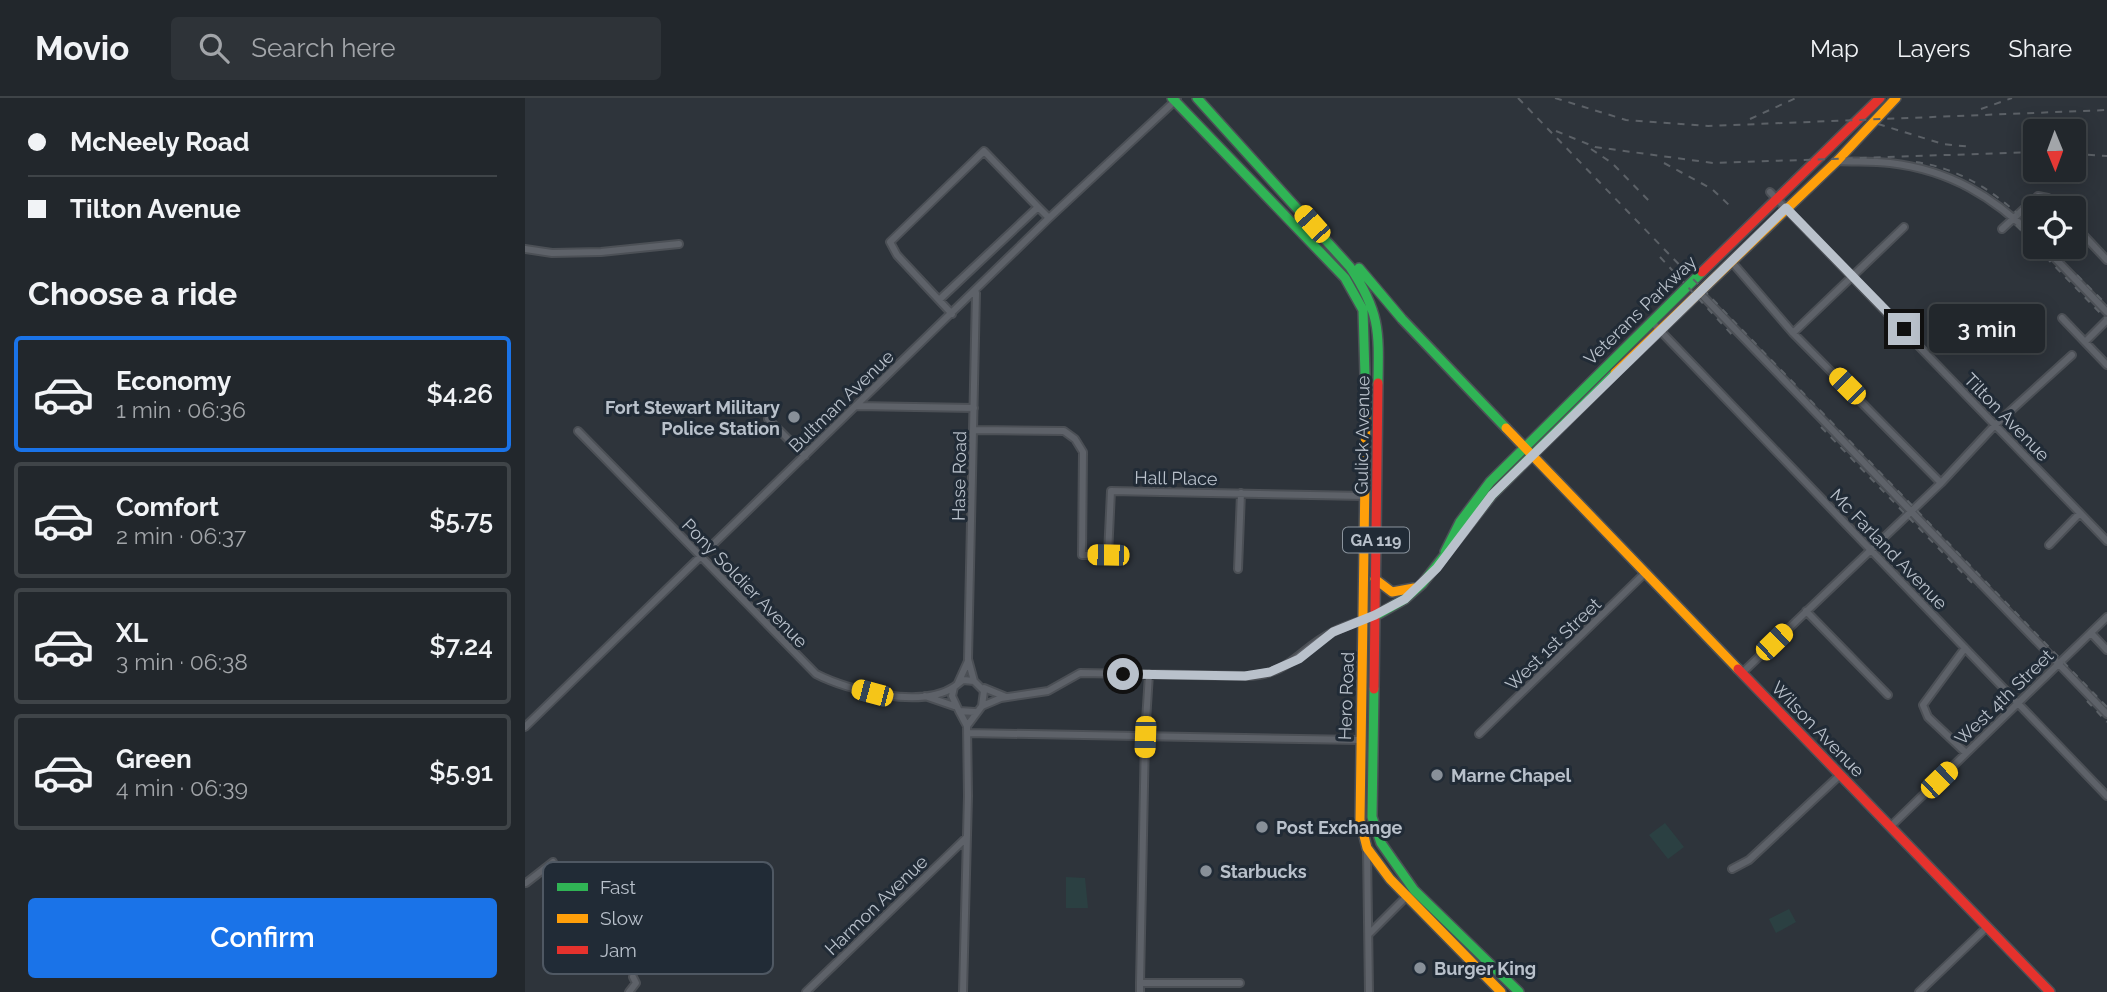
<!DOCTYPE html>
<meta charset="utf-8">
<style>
body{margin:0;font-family:Raleway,sans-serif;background:#2e3338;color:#f1f3f6;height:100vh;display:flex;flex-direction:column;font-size:26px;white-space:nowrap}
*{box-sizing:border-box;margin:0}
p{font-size:23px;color:#a2a5a9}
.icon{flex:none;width:38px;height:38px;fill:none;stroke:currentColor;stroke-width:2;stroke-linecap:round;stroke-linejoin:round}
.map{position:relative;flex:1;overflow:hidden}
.sheet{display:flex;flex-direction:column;background:#22272c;width:525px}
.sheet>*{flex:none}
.guide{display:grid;align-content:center;height:154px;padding:0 28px;background:#22272c}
.needle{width:46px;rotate:179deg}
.tools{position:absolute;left:1498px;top:21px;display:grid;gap:14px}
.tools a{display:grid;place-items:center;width:63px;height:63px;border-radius:7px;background:#22272c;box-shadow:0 4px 18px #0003,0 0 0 2px #3f4448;font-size:35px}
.end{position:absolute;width:32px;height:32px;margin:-16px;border:9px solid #b9c1cb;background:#111;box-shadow:0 0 0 4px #111}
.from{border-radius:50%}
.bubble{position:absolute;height:49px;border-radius:7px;background:#22272c;box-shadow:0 4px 18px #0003,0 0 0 2px #3f4448;font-size:23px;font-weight:600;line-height:49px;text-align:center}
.car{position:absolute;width:21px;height:42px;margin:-21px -10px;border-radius:9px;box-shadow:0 0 5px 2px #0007;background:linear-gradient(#f5c518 24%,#345 0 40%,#f5c518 0 76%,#345 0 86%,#f5c518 0)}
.guide b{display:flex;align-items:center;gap:24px;height:66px;font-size:26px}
.guide b+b{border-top:2px solid #3f4448}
.guide i{width:18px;height:18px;background:#f1f3f6}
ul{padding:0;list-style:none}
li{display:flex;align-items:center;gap:21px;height:116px;margin:0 14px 10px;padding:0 14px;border:4px solid #3f4448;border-radius:7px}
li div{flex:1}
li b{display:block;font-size:26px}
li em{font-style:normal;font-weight:600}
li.selected{border-color:#1a73e8}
li>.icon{width:63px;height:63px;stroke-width:1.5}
h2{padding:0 28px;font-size:32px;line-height:84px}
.cta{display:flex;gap:14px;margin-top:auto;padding:14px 28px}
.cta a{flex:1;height:80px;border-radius:7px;background:#1a73e8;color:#fff;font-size:28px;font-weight:600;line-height:80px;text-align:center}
header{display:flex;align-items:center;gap:42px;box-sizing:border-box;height:98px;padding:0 35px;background:#22272c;border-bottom:2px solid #3f4448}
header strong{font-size:33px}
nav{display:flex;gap:38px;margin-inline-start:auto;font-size:24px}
.search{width:490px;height:63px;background:#2e3338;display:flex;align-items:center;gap:18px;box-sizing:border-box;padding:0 24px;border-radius:7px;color:#a2a5a9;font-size:26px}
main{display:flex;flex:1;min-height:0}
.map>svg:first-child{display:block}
.green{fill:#2b4042}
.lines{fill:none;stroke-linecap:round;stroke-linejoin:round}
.street-casing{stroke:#4c5056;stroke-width:10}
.fast-casing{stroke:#4c5056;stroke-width:12}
.slow-casing{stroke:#4c5056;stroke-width:12}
.jam-casing{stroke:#4c5056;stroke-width:12}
.street{stroke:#5e6269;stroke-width:6}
.fast{stroke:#30b455;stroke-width:9}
.slow{stroke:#ff9f0a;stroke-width:9}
.jam{stroke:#e5322d;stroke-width:9}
.rail{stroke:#5c6167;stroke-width:2;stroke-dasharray:7 7;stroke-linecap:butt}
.route{stroke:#b9c1cb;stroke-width:9}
.poi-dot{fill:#889099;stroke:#212b36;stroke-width:2.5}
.labels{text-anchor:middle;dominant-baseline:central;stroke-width:6;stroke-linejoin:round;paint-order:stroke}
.shield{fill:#212b36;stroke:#8b949e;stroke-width:2}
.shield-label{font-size:16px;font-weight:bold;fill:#b9c1cb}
.street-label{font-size:18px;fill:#b9c1cb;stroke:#212b36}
.poi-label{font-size:18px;font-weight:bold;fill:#b9c1cb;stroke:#212b36;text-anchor:start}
.key{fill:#212b36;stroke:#4f5863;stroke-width:2}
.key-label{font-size:19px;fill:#b9c1cb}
</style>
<header>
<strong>Movio</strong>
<div class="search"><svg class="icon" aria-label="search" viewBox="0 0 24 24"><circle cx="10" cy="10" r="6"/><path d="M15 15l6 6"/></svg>Search here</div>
<nav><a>Map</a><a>Layers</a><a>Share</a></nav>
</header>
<main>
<section class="sheet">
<div class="guide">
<b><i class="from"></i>McNeely Road</b>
<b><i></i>Tilton Avenue</b>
</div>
<h2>Choose a ride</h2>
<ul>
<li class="selected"><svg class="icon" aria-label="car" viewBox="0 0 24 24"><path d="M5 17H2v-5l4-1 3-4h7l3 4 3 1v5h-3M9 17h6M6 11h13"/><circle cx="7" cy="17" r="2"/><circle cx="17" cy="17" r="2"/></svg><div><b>Economy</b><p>1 min · 06:36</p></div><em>$4.26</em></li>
<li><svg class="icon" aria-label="car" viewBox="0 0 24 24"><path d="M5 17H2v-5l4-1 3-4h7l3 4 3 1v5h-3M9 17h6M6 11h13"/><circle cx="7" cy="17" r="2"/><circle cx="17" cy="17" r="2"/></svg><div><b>Comfort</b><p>2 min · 06:37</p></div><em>$5.75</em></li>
<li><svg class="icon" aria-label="car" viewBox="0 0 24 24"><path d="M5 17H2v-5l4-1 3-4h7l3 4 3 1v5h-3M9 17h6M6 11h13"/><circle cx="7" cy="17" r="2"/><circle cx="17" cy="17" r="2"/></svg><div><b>XL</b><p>3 min · 06:38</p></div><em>$7.24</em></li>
<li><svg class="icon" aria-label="car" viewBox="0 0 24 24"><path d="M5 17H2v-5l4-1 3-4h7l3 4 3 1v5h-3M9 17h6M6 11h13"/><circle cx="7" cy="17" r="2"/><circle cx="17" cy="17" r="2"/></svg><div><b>Green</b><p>4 min · 06:39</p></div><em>$5.91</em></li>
</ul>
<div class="cta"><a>Confirm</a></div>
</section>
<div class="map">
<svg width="1582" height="894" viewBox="0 0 1582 894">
<rect width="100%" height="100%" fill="#2e343b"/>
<path class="green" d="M1140,725l19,24 -16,12 -19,-24z
M541,779l19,1 3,30h-22z
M1264,811l7,13 -20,11 -7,-14z"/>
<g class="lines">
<g class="street-casing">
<path id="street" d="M1311,63c18,1 37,0 54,2 60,7 104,34 145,75
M1245,94l337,349
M1549,127l33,35
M1477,131l36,-33 10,2 10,10
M1519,149l63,65
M0,151l27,4 49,-1 78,-8
M1206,163l62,72 148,150
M1174,194l408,422
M414,202l99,-93 11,11
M427,216l-55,-59 -7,-13 94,-91 54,56
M1537,220l45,47
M1126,223l456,475
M1268,235l111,-106
M1560,244l22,-22
M331,308l118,2
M243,321l37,37
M450,332l89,1 11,8 8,13 -1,103h26l3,-64 254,5
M53,333l238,243c33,17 105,35 138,13
M1524,447l31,-32
M713,471l3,-76
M1281,513l82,84
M1566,535l16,17
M1440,550l-42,57 5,12 38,36
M1218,574l198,-189 54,-58 77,-70
M449,583l-6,-22 8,-366
M433,585l10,-22
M459,590l22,9
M400,598l29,10
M457,608l19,-8 47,-7 32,-18 166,3c45,-1 52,-27 87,-44 13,-7 28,-11 42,-16
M434,613l8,15 1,70 -5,196
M442,628l15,-20 2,-15 -10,-10 -11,-1 -9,7 -2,9 7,15 16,1
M0,629l524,-509 128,-119
M442,635l393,7
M954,636l167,-162
M1366,728l216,-209
M842,752l2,142
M1207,771l17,-9 91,-85
M1,785l27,-21
M844,836l39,-39
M615,885l5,-246 4,-63
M104,894l7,-9 -3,-6
M281,894l160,-154
M615,894v-9h100
M1394,894l68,-65"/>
</g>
<g class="fast-casing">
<path id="fast" d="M647,0l173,180 18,32 3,98
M672,0l153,169c30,45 29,64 28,116
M834,170l43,51 104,109
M920,454l15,-30 30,-40 212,-210
M850,518l30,-17 17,-15 70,-89 123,-122
M849,591l-2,128 9,26 33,47 105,102"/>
</g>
<g class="slow-casing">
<path id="slow" d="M1090,275l223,-213 58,-62
M841,310l-6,412 7,28 23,31 111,113
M981,330l232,241
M850,481l17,13 22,-4"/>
</g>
<g class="jam-casing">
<path id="jam" d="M1177,174l178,-174
M1213,571l312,323
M849,591l4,-306"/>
</g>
<use href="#street" class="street"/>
<use href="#fast" class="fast"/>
<use href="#slow" class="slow"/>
<use href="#jam" class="jam"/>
<path class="rail" d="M993,0l589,609
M1030,0l71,22 82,6 399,-16
M1456,11l31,-11
M1225,21l46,-21
M1353,26l65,20 29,3
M1031,33l39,16 118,16 322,-11
M1066,51l21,14 41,42
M1549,56l33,2
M1391,64c48,7 87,35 119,69
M1139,65l48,26 18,17
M1491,127l19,20
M1511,149l71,73
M1135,159l76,82
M1552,177l30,30
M1296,329l156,161
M1562,603l20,21"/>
</g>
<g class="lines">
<path class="route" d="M598,576l122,2 25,-4 29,-13 34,-27 42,-17 30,-16 32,-31 55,-73 294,-287 118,121"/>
</g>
<g class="poi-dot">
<circle cx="269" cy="319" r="7"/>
<circle cx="912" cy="677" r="7"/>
<circle cx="737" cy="729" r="7"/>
<circle cx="681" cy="773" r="7"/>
<circle cx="895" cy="870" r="7"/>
</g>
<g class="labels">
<rect class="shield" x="818" y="429.5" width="66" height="25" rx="5"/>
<g class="shield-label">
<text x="851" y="442">GA 119</text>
</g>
<g class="street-label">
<text transform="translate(1115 212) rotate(-44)">Veterans Parkway</text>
<text transform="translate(316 303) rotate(-44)">Bultman Avenue</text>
<text transform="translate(1482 319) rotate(46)">Tilton Avenue</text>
<text transform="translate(837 337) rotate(-89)">Gulick Avenue</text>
<text transform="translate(434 378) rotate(-89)">Hase Road</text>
<text transform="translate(651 380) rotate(1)">Hall Place</text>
<text transform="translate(1364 451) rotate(46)">Mc Farland Avenue</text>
<text transform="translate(220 485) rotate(46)">Pony Soldier Avenue</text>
<text transform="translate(1028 546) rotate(-44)">West 1st Street</text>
<text transform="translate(821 598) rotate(-88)">Hero Road</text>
<text transform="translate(1479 599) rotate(-44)">West 4th Street</text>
<text transform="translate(1293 631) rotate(46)">Wilson Avenue</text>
<text transform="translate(351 807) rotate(-44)">Harmon Avenue</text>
</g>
<g class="poi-label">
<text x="255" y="309" text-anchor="end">Fort Stewart Military<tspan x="255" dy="21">Police Station</tspan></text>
<text x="926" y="677">Marne Chapel</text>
<text x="751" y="729">Post Exchange</text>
<text x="695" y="773">Starbucks</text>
<text x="909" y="870">Burger King</text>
</g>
</g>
<rect x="18" y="764" width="230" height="112" rx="10" class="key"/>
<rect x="32" y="785" width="31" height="8" fill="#30b455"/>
<rect x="32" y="816" width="31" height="9" fill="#ff9f0a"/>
<rect x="32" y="848" width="31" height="8" fill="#e5322d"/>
<g class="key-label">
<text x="75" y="796">Fast</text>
<text x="75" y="827">Slow</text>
<text x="75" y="859">Jam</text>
</g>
</svg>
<div class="tools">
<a><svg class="needle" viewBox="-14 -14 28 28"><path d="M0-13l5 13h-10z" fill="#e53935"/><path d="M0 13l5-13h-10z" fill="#a2a5a9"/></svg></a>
<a><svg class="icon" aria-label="locate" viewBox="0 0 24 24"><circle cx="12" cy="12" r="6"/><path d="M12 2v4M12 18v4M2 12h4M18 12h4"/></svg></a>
</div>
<i class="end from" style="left:598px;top:576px"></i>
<i class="end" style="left:1379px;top:231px"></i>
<div class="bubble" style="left:1404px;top:206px;width:116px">3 min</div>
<i class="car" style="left:787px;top:126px;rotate:318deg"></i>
<i class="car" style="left:1322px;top:288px;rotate:315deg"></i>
<i class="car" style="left:583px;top:457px;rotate:271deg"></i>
<i class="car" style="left:1249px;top:544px;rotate:46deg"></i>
<i class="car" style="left:347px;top:595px;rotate:285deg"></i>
<i class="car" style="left:620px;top:639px;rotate:182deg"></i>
<i class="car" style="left:1414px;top:682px;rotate:46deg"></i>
</div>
</main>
